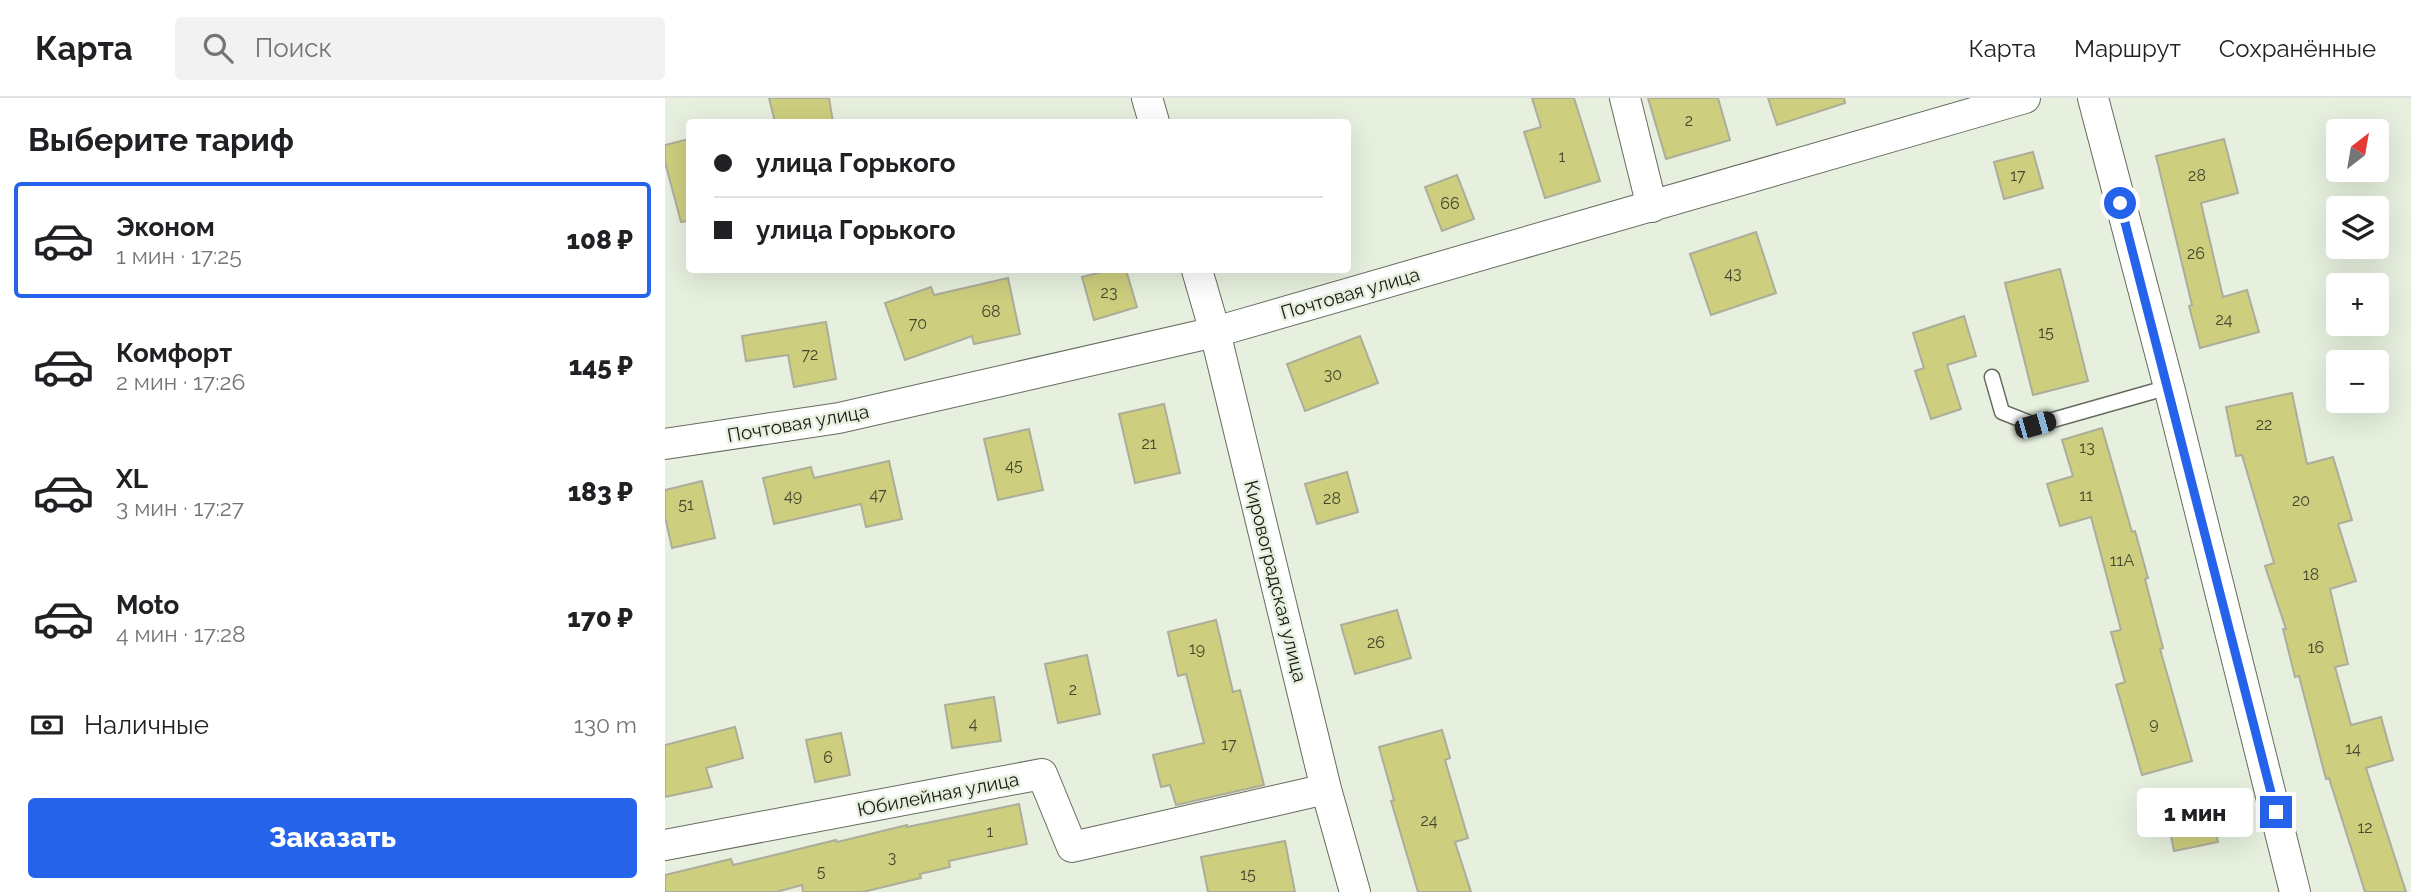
<!DOCTYPE html>
<html lang="ru">
<meta charset="utf-8">
<style>
body{margin:0;font-family:Raleway,sans-serif;background:#f2f2f2;color:#202124;height:100vh;display:flex;flex-direction:column;font-size:26px;white-space:nowrap}
*{box-sizing:border-box;margin:0}
p{font-size:23px;color:#757577}
.icon{flex:none;width:38px;height:38px;fill:none;stroke:currentColor;stroke-width:2;stroke-linecap:round;stroke-linejoin:round}
.map{position:relative;flex:1;overflow:hidden}
.details{display:flex;flex-direction:column;background:#fff;width:665px}
.details>*{flex:none}
.top-card{position:absolute;left:21px;top:21px;width:665px;height:154px;border-radius:7px;box-shadow:0 7px 28px #0002;display:grid;align-content:center;height:154px;padding:0 28px;background:#fff}
.needle{width:46px;rotate:31deg}
.buttons{position:absolute;left:1661px;top:21px;display:grid;gap:14px}
.buttons a{display:grid;place-items:center;width:63px;height:63px;border-radius:7px;background:#fff;box-shadow:0 7px 28px #0002;font-size:35px}
.end{position:absolute;width:32px;height:32px;margin:-16px;border:9px solid #2563eb;background:#fff;box-shadow:0 0 0 4px #fff}
.from{border-radius:50%}
.bubble{position:absolute;height:49px;border-radius:7px;background:#fff;box-shadow:0 7px 28px #0002;font-size:23px;font-weight:800;line-height:49px;text-align:center}
.car{position:absolute;width:21px;height:42px;margin:-21px -10px;border-radius:9px;box-shadow:0 0 5px 2px #0007;background:linear-gradient(#222 24%,#8ab4d8 0 40%,#222 0 76%,#8ab4d8 0 86%,#222 0)}
.top-card b{display:flex;align-items:center;gap:24px;height:66px;font-size:26px}
.top-card b+b{border-top:2px solid #e0e0e0}
.top-card i{width:18px;height:18px;background:#202124}
ul{padding:0;list-style:none}
li{display:flex;align-items:center;gap:21px;height:116px;margin:0 14px 10px;padding:0 14px;border:4px solid transparent;border-radius:7px}
li div{flex:1}
li b{display:block;font-size:26px}
li em{font-style:normal;font-weight:800}
li.current{border-color:#2563eb}
li>.icon{width:63px;height:63px;stroke-width:1.5}
h2{padding:0 28px;font-size:32px;line-height:84px}
.pay{display:flex;align-items:center;gap:18px;height:77px;padding:0 28px;font-size:26px}
.pay p{margin-inline-start:auto}
.primary-button{display:flex;gap:14px;margin-top:auto;padding:14px 28px}
.primary-button a{flex:1;height:80px;border-radius:7px;background:#2563eb;color:#fff;font-size:28px;font-weight:800;line-height:80px;text-align:center}
header{display:flex;align-items:center;gap:42px;box-sizing:border-box;height:98px;padding:0 35px;background:#fff;border-bottom:2px solid #e0e0e0}
header strong{font-size:33px}
nav{display:flex;gap:38px;margin-inline-start:auto;font-size:24px}
.search{width:490px;height:63px;background:#f2f2f2;display:flex;align-items:center;gap:18px;box-sizing:border-box;padding:0 24px;border-radius:7px;color:#757577;font-size:26px}
main{display:flex;flex:1;min-height:0}
.map>svg:first-child{display:block}
.building{fill:#cdce7e;stroke:#acad9b;stroke-width:2}
.lines{fill:none;stroke-linecap:round;stroke-linejoin:round}
.lane-casing{stroke:#656c5d;stroke-width:17}
.street-casing{stroke:#656c5d;stroke-width:32}
.lane{stroke:#fff;stroke-width:14}
.street{stroke:#fff;stroke-width:30}
.route{stroke:#2563eb;stroke-width:9}
.labels{text-anchor:middle;dominant-baseline:central;stroke-width:5;stroke-linejoin:round;paint-order:stroke}
.number-label{font-size:16px;fill:#45482f}
.street-label{font-size:19px;fill:#181b15;stroke:#e7f0de}
</style>
<header>
<strong>Карта</strong>
<div class="search"><svg class="icon" aria-label="search" viewBox="0 0 24 24"><circle cx="10" cy="10" r="6"/><path d="M15 15l6 6"/></svg>Поиск</div>
<nav><a>Карта</a><a>Маршрут</a><a>Сохранённые</a></nav>
</header>
<main>
<section class="details">
<h2>Выберите тариф</h2>
<ul>
<li class="current"><svg class="icon" aria-label="car" viewBox="0 0 24 24"><path d="M5 17H2v-5l4-1 3-4h7l3 4 3 1v5h-3M9 17h6M6 11h13"/><circle cx="7" cy="17" r="2"/><circle cx="17" cy="17" r="2"/></svg><div><b>Эконом</b><p>1 мин · 17:25</p></div><em>108 ₽</em></li>
<li><svg class="icon" aria-label="car" viewBox="0 0 24 24"><path d="M5 17H2v-5l4-1 3-4h7l3 4 3 1v5h-3M9 17h6M6 11h13"/><circle cx="7" cy="17" r="2"/><circle cx="17" cy="17" r="2"/></svg><div><b>Комфорт</b><p>2 мин · 17:26</p></div><em>145 ₽</em></li>
<li><svg class="icon" aria-label="car" viewBox="0 0 24 24"><path d="M5 17H2v-5l4-1 3-4h7l3 4 3 1v5h-3M9 17h6M6 11h13"/><circle cx="7" cy="17" r="2"/><circle cx="17" cy="17" r="2"/></svg><div><b>XL</b><p>3 мин · 17:27</p></div><em>183 ₽</em></li>
<li><svg class="icon" aria-label="car" viewBox="0 0 24 24"><path d="M5 17H2v-5l4-1 3-4h7l3 4 3 1v5h-3M9 17h6M6 11h13"/><circle cx="7" cy="17" r="2"/><circle cx="17" cy="17" r="2"/></svg><div><b>Moto</b><p>4 мин · 17:28</p></div><em>170 ₽</em></li>
</ul>
<div class="pay"><svg class="icon" aria-label="cash" viewBox="0 0 24 24"><path d="M3 7h18v10H3z"/><circle cx="12" cy="12" r="2"/></svg>Наличные<p>130 m</p></div>
<div class="primary-button"><a>Заказать</a></div>
</section>
<div class="map">
<svg width="1746" height="794" viewBox="0 0 1746 794">
<rect width="100%" height="100%" fill="#e7f0de"/>
<path class="building" d="M104,0h60l4,24h-58z
M867,0h42l26,83 -55,17 -21,-66 17,-5z
M983,0h70l12,42 -64,19z
M1103,0h76l1,5 -68,22z
M24,41v82l-8,1 -16,-60v-17z
M1559,41l14,54 -37,10 22,94 24,-7 12,42 -59,16 -11,-42 3,-1 -36,-149z
M1368,54l10,36 -39,11 -10,-37z
M792,77l17,44 -32,12 -17,-44z
M1091,134l20,61 -65,22 -21,-61z
M1395,171l28,112 -55,14 -28,-112z
M445,172h16l11,37 -43,13 -12,-43z
M343,180l12,56 -46,10 -2,-8 -67,24 -20,-57 46,-16 3,8z
M1299,218l12,40 -29,9 14,44 -30,10 -16,-48 9,-3 -11,-35z
M161,224l10,57 -42,8 -6,-32 -42,6 -4,-25z
M695,238l18,47 -73,28 -18,-47z
M1627,295l15,71 26,-7 19,63 -14,4 18,57 -26,8 18,75 -13,3 16,58 30,-8 12,43 -27,8 40,124h-41l-36,-114 -3,1 -27,-103 -4,1 -12,-48h3l-21,-63 9,-3 -32,-108 -6,1 -10,-49z
M499,306l16,69 -45,10 -16,-69z
M1437,330l30,104 3,-1 13,47 -3,1 18,69 -3,1 32,112 -50,14 -26,-90 9,-3 -14,-50 10,-2 -30,-113 -31,9 -13,-42 26,-8 -11,-36z
M364,331l14,61 -45,10 -14,-61z
M224,363l13,58 -36,8 -5,-23 -87,20 -11,-46 48,-11 3,11z
M682,374l11,40 -41,12 -12,-40z
M37,383l13,57 -43,10 -7,-31v-27z
M732,512l14,48 -56,16 -14,-49z
M551,522l17,72 7,-2 24,95 -88,20 -6,-20 -9,2 -8,-32 51,-12 -18,-69 -8,2 -10,-44z
M422,557l13,59 -42,9 -13,-59z
M329,599l7,44 -49,7 -7,-43z
M70,629l8,31 -37,10 6,19 -47,10v-52z
M777,632l8,28 -5,2 23,78 -13,4 16,50h-53l-27,-91 3,-1 -15,-53z
M176,635l9,42 -35,7 -9,-42z
M354,706l8,40 -78,17 1,6 -30,7 1,4 -58,14h-60l-1,-7 -26,7h-111v-17l66,-16 2,6 103,-25 1,2 70,-17v2z
M1546,709l7,35 -44,9 -7,-35z
M620,743l10,51h-87l-7,-35z"/>
<g class="lines">
<g class="lane-casing">
<path id="lane" d="M1327,279l10,35 33,13 134,-38"/>
</g>
<g class="street-casing">
<path id="street" d="M482,0l7,24
M960,0l27,109
M1428,0l76,289 126,505
M532,172l18,62 111,457 29,103
M0,346l174,-26 376,-86 810,-234
M0,747l377,-71 30,73 254,-58"/>
</g>
<use href="#lane" class="lane"/>
<use href="#street" class="street"/>
</g>
<g class="lines">
<path class="route" d="M1455,105l156,609"/>
</g>
<g class="labels">
<g class="number-label">
<text x="1024" y="22">2</text>
<text x="897" y="58">1</text>
<text x="1353" y="77">17</text>
<text x="1532" y="77">28</text>
<text x="785" y="105">66</text>
<text x="1531" y="155">26</text>
<text x="1068" y="175">43</text>
<text x="444" y="194">23</text>
<text x="326" y="213">68</text>
<text x="1559" y="221">24</text>
<text x="253" y="225">70</text>
<text x="1381" y="234">15</text>
<text x="145" y="256">72</text>
<text x="668" y="276">30</text>
<text x="1599" y="326">22</text>
<text x="484" y="345">21</text>
<text x="1422" y="349">13</text>
<text x="349" y="367">45</text>
<text x="213" y="396">47</text>
<text x="128" y="397">49</text>
<text x="1421" y="397">11</text>
<text x="667" y="400">28</text>
<text x="1636" y="402">20</text>
<text x="21" y="406">51</text>
<text x="1457" y="462">11А</text>
<text x="1646" y="476">18</text>
<text x="711" y="544">26</text>
<text x="1651" y="549">16</text>
<text x="532" y="550">19</text>
<text x="408" y="591">2</text>
<text x="308" y="625">4</text>
<text x="1489" y="625">9</text>
<text x="564" y="646">17</text>
<text x="1688" y="650">14</text>
<text x="163" y="659">6</text>
<text x="764" y="722">24</text>
<text x="1700" y="729">12</text>
<text x="325" y="733">1</text>
<text x="227" y="759">3</text>
<text x="156" y="773">5</text>
<text x="583" y="776">15</text>
</g>
<g class="street-label">
<text transform="translate(685 195) rotate(-16)">Почтовая улица</text>
<text transform="translate(133 325) rotate(-10)">Почтовая улица</text>
<text transform="translate(611 483) rotate(76)">Кировоградская улица</text>
<text transform="translate(273 696) rotate(-11)">Юбилейная улица</text>
</g>
</g>
</svg>
<div class="buttons">
<a><svg class="needle" viewBox="-14 -14 28 28"><path d="M0-13l5 13h-10z" fill="#e53935"/><path d="M0 13l5-13h-10z" fill="#757577"/></svg></a>
<a><svg class="icon" aria-label="layers" viewBox="0 0 24 24"><path d="M12 4l9 5-9 5-9-5zM3 14l9 5 9-5"/></svg></a>
<a>+</a>
<a>−</a>
</div>
<i class="end from" style="left:1455px;top:105px"></i>
<i class="end" style="left:1611px;top:714px"></i>
<div class="bubble" style="left:1472px;top:690px;width:116px">1 мин</div>
<i class="car" style="left:1370px;top:327px;rotate:74deg"></i>
<div class="top-card">
<b><i class="from"></i>улица Горького</b>
<b><i></i>улица Горького</b>
</div>
</div>
</main>
